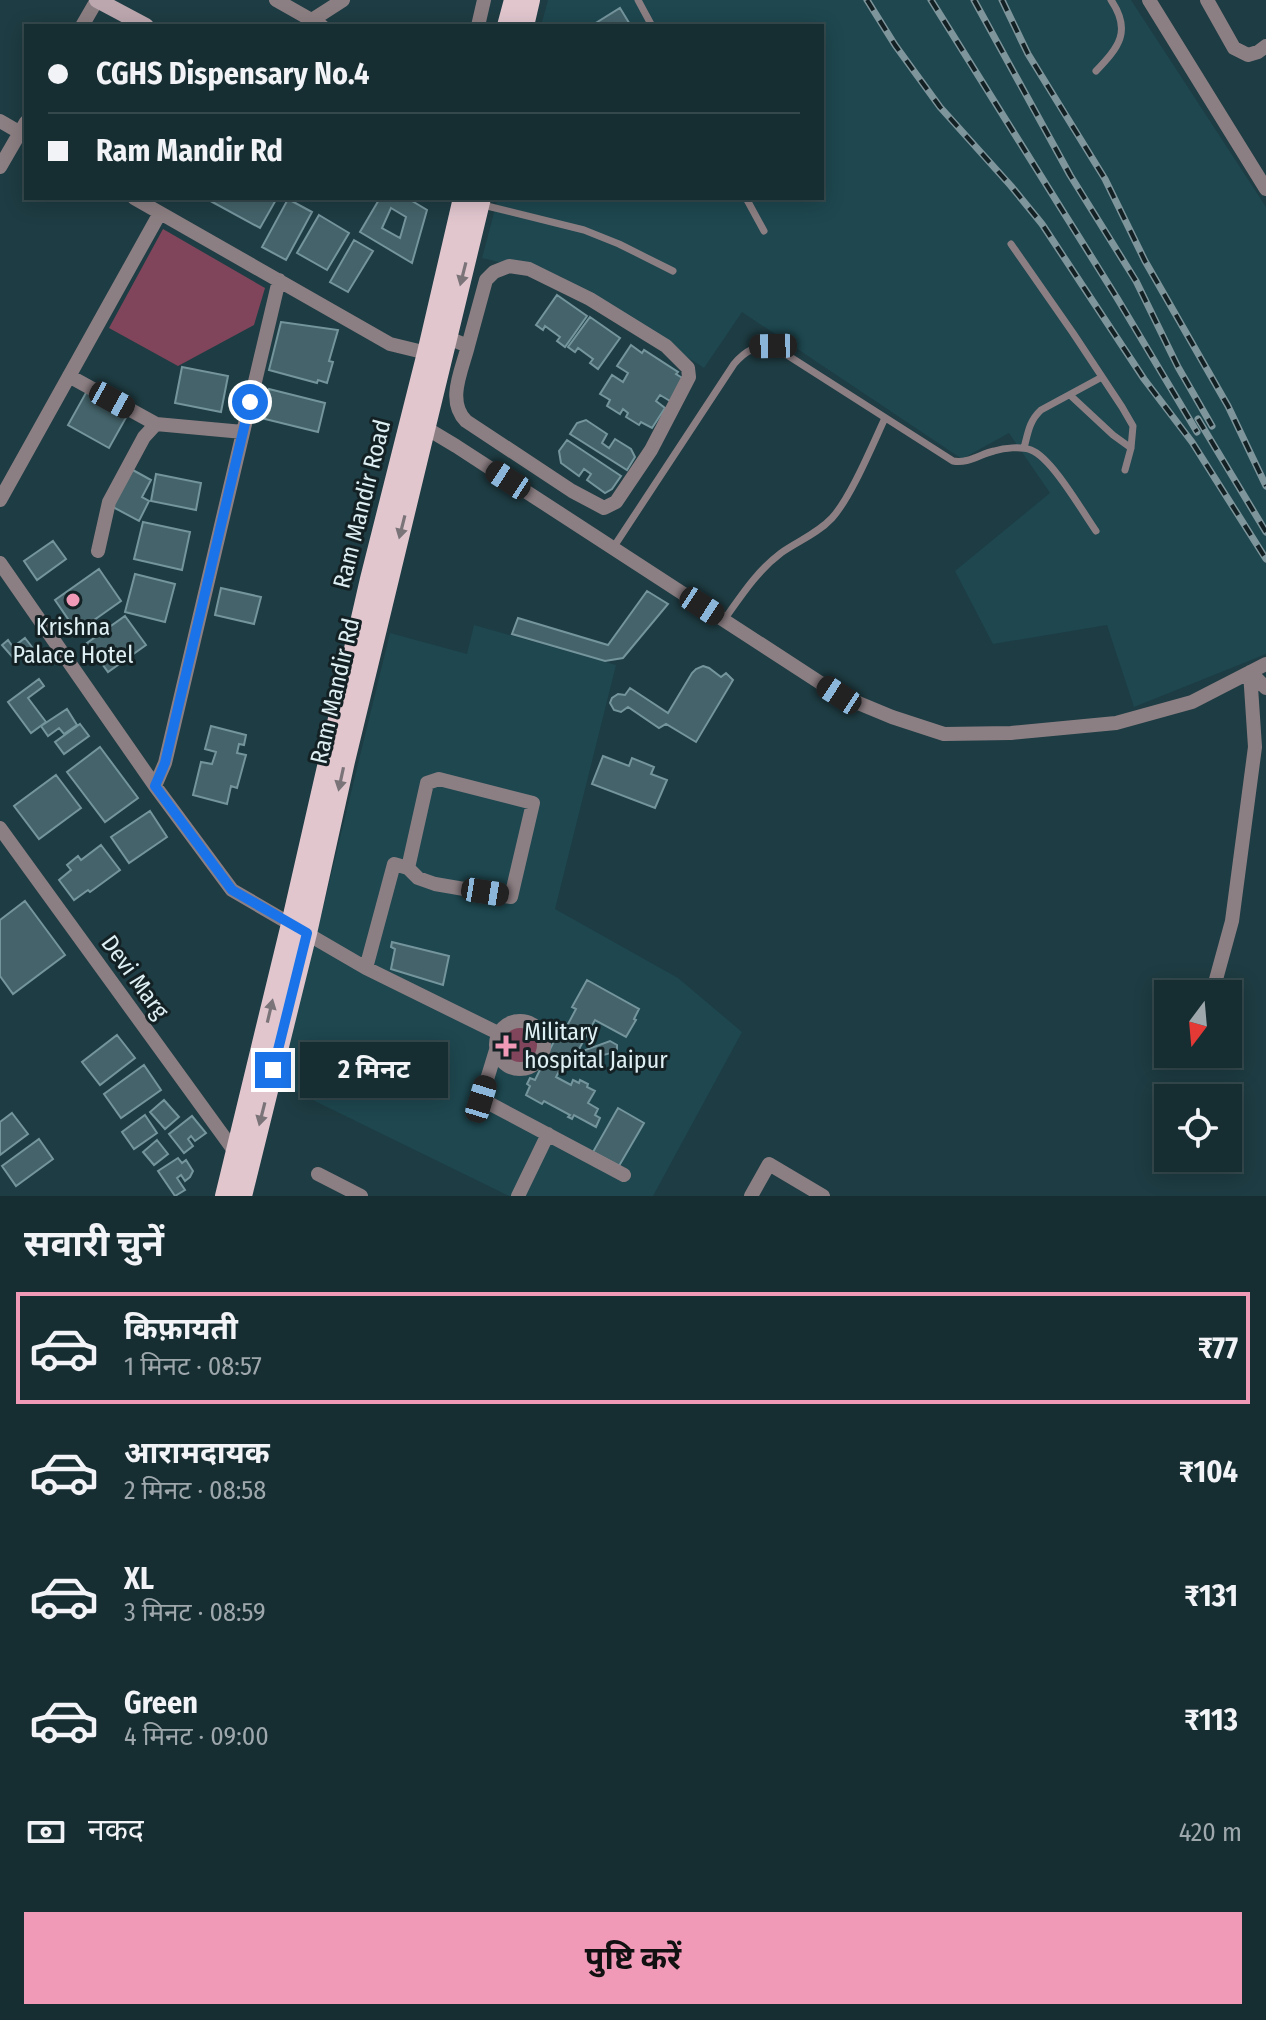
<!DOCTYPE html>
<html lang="hi">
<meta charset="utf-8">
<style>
body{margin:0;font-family:"Fira Sans Condensed","Noto Sans Devanagari",sans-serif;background:#1f353a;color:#f1f3f6;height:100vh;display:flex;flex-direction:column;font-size:30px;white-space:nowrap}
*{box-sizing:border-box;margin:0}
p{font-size:26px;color:#9ea8ac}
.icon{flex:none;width:44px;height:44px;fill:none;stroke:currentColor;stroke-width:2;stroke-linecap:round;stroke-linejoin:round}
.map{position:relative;height:1196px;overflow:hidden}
.details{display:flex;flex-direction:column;background:#162d32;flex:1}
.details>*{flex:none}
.guide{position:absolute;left:24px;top:24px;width:800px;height:176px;border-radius:0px;box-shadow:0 4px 20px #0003,0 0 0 2px #35494d;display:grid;align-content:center;height:176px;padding:0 24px;background:#162d32}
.needle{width:52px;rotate:196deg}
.buttons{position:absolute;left:1154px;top:980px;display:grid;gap:16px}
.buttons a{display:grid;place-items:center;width:88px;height:88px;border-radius:0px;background:#162d32;box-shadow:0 4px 20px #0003,0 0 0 2px #35494d;font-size:40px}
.end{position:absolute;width:36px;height:36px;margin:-18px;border:10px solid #1a73e8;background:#fff;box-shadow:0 0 0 4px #fff}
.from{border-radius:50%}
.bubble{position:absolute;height:56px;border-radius:0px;background:#162d32;box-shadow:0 4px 20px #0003,0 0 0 2px #35494d;font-size:26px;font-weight:700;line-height:56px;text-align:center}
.car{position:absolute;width:24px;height:48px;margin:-24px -12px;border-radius:10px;box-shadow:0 0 6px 2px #0007;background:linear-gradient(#222 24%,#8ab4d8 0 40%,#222 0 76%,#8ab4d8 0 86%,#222 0)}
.guide b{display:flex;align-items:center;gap:28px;height:76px;font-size:30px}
.guide b+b{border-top:2px solid #35494d}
.guide i{width:20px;height:20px;background:#f1f3f6}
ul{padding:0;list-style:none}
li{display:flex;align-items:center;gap:24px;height:112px;margin:0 16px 12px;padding:0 8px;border:4px solid transparent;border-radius:0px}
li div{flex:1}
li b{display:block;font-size:30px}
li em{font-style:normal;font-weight:700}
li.selected{border-color:#f09ab7}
li>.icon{width:72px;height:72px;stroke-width:1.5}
h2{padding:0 24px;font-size:36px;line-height:96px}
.pay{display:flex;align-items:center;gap:20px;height:88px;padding:0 24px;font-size:30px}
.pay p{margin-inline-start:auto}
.button{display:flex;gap:16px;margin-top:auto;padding:16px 24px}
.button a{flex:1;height:92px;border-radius:0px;background:#f09ab7;color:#111;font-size:32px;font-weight:700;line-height:92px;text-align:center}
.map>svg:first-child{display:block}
.built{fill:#1e474f}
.green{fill:#80455a}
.building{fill:#44636a;stroke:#75959d;stroke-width:2;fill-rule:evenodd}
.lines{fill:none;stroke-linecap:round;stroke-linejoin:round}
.lane{stroke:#8c7f83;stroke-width:7}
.street{stroke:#8c7f83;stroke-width:14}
.secondary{stroke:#bca7ae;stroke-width:16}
.primary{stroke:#e1c6ce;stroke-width:20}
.rail-casing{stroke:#7e959b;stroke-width:7}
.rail{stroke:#142124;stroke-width:4;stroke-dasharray:12;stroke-linecap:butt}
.oneway{fill:#7a7479}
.route{stroke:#1a73e8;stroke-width:10}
.poi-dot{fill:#f09ab7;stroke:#142124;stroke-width:3}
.labels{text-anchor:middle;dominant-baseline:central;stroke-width:6;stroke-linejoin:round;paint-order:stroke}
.street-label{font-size:24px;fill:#deeff3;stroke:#142124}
.poi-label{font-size:24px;fill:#deeff3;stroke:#142124}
</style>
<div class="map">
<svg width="1266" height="1196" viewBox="0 0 1266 1196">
<rect width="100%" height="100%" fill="#1e3c43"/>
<path class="built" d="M548,0h583l135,207v447l-132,53 -27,-82 -114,19 -38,-73 95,-78 -41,-60 -47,26 -220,-147 -38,56 -144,-92 -78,-18 16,-60h324v-172h-281z
M474,625l142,40 -61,244 123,69 64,54 -89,164h-144l-229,-112 110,-451 77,21z"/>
<path class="green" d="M163,229l102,59 -11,37 -76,41 -69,-38z
M498 1044a21 21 0 1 1 42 0a21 21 0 1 1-42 0Z"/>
<path class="building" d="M620,8l11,18h-40z
M205,198h72l-17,30z
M380,198h27l20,12 -15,53 -52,-31zM391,208l15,9 -6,21 -18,-10z
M288,199l24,13 -26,48 -24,-13z
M319,215l30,18 -22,37 -30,-17z
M354,240l19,11 -25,41 -18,-10z
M557,295l30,21 -22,31 -8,-6 3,-4 -15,-11 -2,4 -7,-5z
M590,317l30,21 -22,31 -8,-6 3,-4 -15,-11 -3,4 -7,-5z
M281,322l57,8 -9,31 4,1 -6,21 -9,-3 -1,3 -48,-13z
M631,345l11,8 2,-3 34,22 -2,2 8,5 -14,22 -10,-6 -4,6 9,7 -13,20 -11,-6 -2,3 -13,-8 2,-4 -5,-4 -3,5 -13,-8 3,-6 -10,-6 12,-19 11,7 5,-9 -11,-7z
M182,367l46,9 -7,36 -46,-9z
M269,389l56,14 -7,29 -57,-14z
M87,391l41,23 -19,34 -41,-23z
M586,420l21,14 -5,9 7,5 6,-9 16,10 4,8 -8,13 -57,-36 7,-11z
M567,440l54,36 -9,13 -7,4 -18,-13 4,-6 -7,-5 -5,7 -18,-13 -2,-12z
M131,469l20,11 -9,17 7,4 -10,20 -28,-15z
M156,474l45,9 -5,27 -45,-9z
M143,522l47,10 -8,38 -48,-11z
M53,541l13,18 -29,21 -13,-19z
M99,569l22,32 -44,31 -22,-32z
M135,574l40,10 -10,38 -40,-10z
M221,588l40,9 -7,27 -39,-9z
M647,591l21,13 -45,54 -18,3 -93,-27 6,-16 90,27z
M125,616l21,29 -38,27 -21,-29z
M25,638l7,9 -17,13 -13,-15 6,-5 5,7z
M703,666l6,2 12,9 5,-4 7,7 -37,62 -30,-18 -7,4 -31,-21 -7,5 -7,-2 -4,-7 2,-5 6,-4 7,1 5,-7 38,25 24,-40 4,-4z
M39,679l5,7 -16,12 18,24 -15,11 -23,-31z
M67,709l10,16 -13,9 -5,-6 -11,8 -7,-10z
M80,724l9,12 -25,18 -9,-12z
M211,726l35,9 -2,10 -5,-1 -2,9 9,2 -9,33 -6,-2 -4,18 -34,-9 8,-33 11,2 4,-12 -11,-3z
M100,747l38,51 -33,24 -38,-50z
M603,756l26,10 3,-8 22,9 -3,7 16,6 -12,28 -63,-24z
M56,775l25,33 -42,31 -25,-33z
M150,811l17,26 -38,26 -18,-26z
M101,845l19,25 -30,22 -2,-2 -14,10 -15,-20 12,-10 -4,-5 11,-9 3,4z
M25,901l40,54 -52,39 -13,-18v-56z
M392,942l57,14 -6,29 -52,-16 4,-20 -4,-2z
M587,980l52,29 -5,10 2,1 -10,17 -31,-17 -16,29 4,2 27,-10 7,4v4l-2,3 -31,8 -3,6 -15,-8 -10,19 15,8 2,-5 6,3 1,-3 8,4 -1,3 8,4 -7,12 10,6 -3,6 5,3 -4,9 -22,-12 -2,4 -4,-2 2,-2 -26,-14 -2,3 -16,-9 4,-9 -3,-2 3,-6 5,2 20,-41 4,2 17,-32 -4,-2z
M117,1035l18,23 -35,27 -18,-23z
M144,1065l17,25 -40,28 -17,-24z
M164,1100l15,17 -14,12 -15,-17z
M618,1108l26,15 -25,43 -26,-14z
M12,1113l16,21 -28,21v-33z
M145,1115l12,18 -23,16 -12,-17z
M192,1116l14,17 -11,8 -4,-5 -3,3 5,7 -9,7 -15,-19z
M39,1139l14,20 -37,27 -14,-20z
M157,1140l11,14 -14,11 -11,-13z
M178,1158l4,5 4,-3 7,11 -3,6 -5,4 -4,-6 -4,3 8,12 -10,6 -17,-25z"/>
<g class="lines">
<path class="lane" d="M638,0l14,26
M1096,71c23,-24 36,-40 15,-71
M746,198l18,33
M483,205l101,25 35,14 54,27
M1011,244l62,89 49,74 11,19 -2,22 -6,22
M1070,395l43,40 18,13
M1024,448c4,-15 5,-27 17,-38l61,-33
M613,548l121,-184c12,-14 21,-18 39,-18l180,115c15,3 27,-7 41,-10 10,-3 27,-5 37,-1 21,8 51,61 65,81
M724,620c17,-24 33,-49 57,-67 17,-12 36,-19 51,-35 19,-21 40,-72 53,-100"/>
<path class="street" d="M276,0l46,26
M1149,0l117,189
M1207,0l27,48 14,7 10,-3 8,-6
M312,20l31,-20
M82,26l15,-26
M478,26l6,-26
M0,121l26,15
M0,167l26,-45
M134,198l256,146 37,9
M448,338l20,8c-6,24 -22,55 -2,75l106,70 32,17 12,-6 35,-52 38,-73 -1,-9 -22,-22 -76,-47 -61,-30 -20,-3 -15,6 -8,8 -18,66
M69,376l87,48
M417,425l9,3 30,18 383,249 53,22 52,17 67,-1 105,-10 76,-21 74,-38
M0,500l160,-287
M98,551l11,-49 35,-65 12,-13 87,8
M0,563l155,223 77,104 134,78
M1250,672l16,16
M155,786l10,-23 114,-483
M0,828l235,324
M408,868l19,-85 12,-4 94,24 -22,94 -76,-13 -17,-6 -10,-10 -14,-4 -28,104 132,65
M1212,994l20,-73 23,-174 -5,-75
M496 1045a24 24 0 1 1 48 0a24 24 0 1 1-48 0Z
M496,1050l-15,49 143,76
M318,1174l43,22
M518,1196l30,-62
M751,1196l18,-32 54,32"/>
<path class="secondary" d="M97,0l49,26"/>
<path class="primary" d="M507,26l7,-26
M524,26l6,-26
M225,1196l66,-272 79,-345 57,-226 36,-155
M242,1196l65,-263 38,-172 136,-563"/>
<g class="rail-casing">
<path id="rail" d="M867,0l28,45 45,62 71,79 31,38 102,155 48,63 74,117
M931,0l186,298 80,134
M974,0l96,175 66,106 42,86 34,59
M1002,0l26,54 77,125 40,82 83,145 38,80
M1198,419l68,113"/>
</g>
<use href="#rail" class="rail"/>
</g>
<defs><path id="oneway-solid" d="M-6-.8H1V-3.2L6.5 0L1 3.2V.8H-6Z" transform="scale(2)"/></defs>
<g class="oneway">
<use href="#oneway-solid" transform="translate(463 274) rotate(104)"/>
<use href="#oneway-solid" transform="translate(402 527) rotate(104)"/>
<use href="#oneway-solid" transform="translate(341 779) rotate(102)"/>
<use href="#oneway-solid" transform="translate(270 1011) rotate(-77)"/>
<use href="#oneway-solid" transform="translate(262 1114) rotate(104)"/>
</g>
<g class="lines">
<path class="route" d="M250,402l-85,361 -10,23 77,104 75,43 -34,137"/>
</g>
<g class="poi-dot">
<circle cx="73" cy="600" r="8"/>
<path d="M502 1034h8v8h8v8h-8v8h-8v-8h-8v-8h8z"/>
</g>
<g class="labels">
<g class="street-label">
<text transform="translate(362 504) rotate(-76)">Ram Mandir Road</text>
<text transform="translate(335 691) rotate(-77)">Ram Mandir Rd</text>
<text transform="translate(135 977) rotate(54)">Devi Marg</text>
</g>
<g class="poi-label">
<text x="73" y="627">Krishna<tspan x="73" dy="28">Palace Hotel</tspan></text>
<text x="524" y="1032" text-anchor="start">Military<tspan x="524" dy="28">hospital Jaipur</tspan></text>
</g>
</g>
</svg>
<div class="buttons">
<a><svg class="needle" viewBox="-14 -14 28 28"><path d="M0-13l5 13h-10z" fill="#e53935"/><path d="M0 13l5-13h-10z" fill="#9ea8ac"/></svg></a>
<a><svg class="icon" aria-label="locate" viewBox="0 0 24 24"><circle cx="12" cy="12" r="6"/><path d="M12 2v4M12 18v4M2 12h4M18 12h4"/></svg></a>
</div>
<i class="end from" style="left:250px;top:402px"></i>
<i class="end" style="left:273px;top:1070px"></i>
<div class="bubble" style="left:300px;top:1042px;width:148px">2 मिनट</div>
<i class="car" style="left:773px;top:346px;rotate:269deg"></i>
<i class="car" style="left:112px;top:400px;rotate:119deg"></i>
<i class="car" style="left:508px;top:480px;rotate:303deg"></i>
<i class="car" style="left:702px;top:606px;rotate:123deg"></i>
<i class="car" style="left:839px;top:695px;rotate:303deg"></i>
<i class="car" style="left:485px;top:892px;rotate:99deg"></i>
<i class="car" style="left:481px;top:1099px;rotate:17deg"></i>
<div class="guide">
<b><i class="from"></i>CGHS Dispensary No.4</b>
<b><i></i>Ram Mandir Rd</b>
</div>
</div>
<section class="details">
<h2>सवारी चुनें</h2>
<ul>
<li class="selected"><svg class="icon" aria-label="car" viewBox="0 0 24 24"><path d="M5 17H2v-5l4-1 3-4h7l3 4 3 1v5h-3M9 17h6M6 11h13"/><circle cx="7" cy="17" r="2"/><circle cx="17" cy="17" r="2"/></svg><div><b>किफ़ायती</b><p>1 मिनट · 08:57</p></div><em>₹77</em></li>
<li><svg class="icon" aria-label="car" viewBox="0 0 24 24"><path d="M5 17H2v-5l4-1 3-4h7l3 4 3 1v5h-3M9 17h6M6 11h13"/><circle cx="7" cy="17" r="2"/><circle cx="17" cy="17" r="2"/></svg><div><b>आरामदायक</b><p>2 मिनट · 08:58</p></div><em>₹104</em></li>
<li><svg class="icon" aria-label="car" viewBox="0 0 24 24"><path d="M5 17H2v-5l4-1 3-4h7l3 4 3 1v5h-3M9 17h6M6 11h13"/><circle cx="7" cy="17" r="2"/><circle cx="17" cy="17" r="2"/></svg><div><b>XL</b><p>3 मिनट · 08:59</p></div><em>₹131</em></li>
<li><svg class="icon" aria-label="car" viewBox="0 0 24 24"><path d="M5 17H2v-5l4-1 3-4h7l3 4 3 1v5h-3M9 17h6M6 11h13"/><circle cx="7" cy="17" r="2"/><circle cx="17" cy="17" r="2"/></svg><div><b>Green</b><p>4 मिनट · 09:00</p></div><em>₹113</em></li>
</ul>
<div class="pay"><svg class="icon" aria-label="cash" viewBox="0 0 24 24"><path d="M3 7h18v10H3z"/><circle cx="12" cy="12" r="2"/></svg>नकद<p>420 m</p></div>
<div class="button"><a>पुष्टि करें</a></div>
</section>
